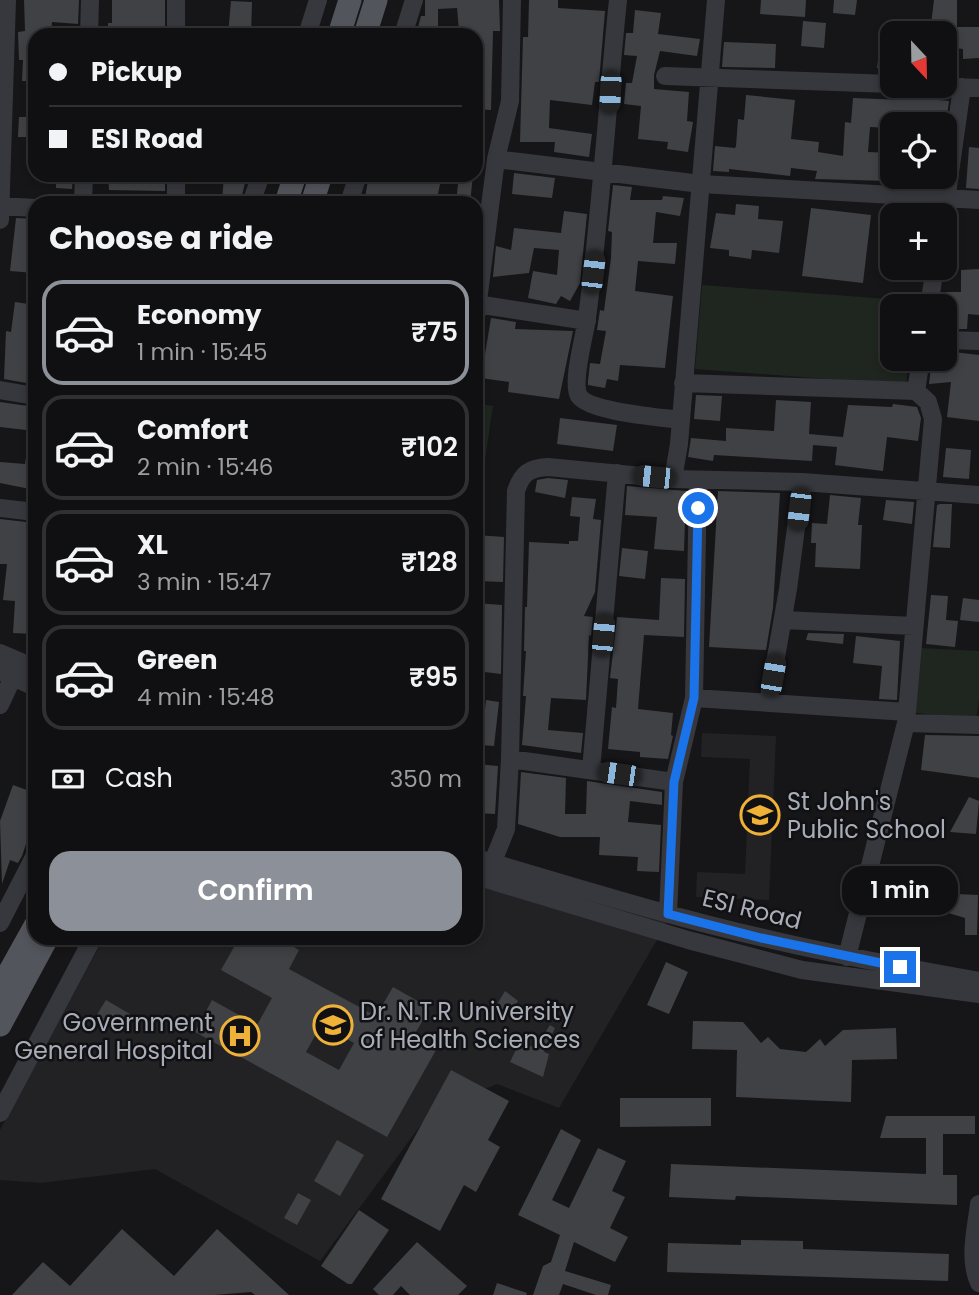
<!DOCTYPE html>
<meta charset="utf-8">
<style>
body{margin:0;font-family:Poppins,sans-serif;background:#19191b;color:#f1f3f6;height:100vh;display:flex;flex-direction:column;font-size:26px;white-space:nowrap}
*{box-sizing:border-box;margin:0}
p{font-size:23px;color:#9c9d9f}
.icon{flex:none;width:38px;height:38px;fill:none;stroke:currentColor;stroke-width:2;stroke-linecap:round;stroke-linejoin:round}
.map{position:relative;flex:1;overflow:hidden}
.details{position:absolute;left:28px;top:196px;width:455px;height:749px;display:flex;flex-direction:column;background:#101012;border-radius:21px;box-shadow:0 4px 10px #0003,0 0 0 2px #303032}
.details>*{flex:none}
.top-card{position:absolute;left:28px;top:28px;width:455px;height:154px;border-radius:21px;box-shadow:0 4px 10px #0003,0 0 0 2px #303032;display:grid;align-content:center;height:154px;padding:0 21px;background:#101012}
.needle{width:46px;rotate:158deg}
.tools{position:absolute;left:880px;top:21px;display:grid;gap:14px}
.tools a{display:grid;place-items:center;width:77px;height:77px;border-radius:14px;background:#101012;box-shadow:0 4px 10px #0003,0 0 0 2px #303032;font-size:35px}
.end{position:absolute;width:32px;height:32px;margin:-16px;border:9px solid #1a73e8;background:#fff;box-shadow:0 0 0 4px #fff}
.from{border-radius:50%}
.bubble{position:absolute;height:49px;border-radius:21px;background:#101012;box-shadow:0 4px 10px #0003,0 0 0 2px #303032;font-size:23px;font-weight:600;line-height:49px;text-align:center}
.car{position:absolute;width:21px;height:42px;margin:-21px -10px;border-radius:9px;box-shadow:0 0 5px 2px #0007;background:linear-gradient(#222 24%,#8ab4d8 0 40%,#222 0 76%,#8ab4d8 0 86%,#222 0)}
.top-card b{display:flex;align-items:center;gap:24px;height:66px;font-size:26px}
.top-card b+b{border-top:2px solid #303032}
.top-card i{width:18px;height:18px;background:#f1f3f6}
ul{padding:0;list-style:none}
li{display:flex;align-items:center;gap:21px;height:105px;margin:0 14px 10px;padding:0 7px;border:4px solid #303032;border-radius:21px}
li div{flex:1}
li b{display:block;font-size:26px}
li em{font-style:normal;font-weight:600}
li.selected{border-color:#8c9099}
li>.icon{width:63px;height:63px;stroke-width:1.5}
h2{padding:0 21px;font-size:32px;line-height:84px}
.pay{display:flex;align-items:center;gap:18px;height:77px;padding:0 21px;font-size:26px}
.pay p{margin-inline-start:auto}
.cta{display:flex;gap:14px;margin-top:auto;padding:14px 21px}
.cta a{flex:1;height:80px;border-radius:21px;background:#8c9099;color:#fff;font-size:28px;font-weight:600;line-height:80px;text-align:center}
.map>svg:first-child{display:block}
.built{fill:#222225}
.green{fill:#1e261f}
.building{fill:#404145;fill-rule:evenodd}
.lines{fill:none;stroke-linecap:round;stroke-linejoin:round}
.minor{stroke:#37383d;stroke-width:18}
.major{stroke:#53555c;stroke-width:23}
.route{stroke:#1a73e8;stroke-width:9}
.labels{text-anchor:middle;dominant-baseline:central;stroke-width:5;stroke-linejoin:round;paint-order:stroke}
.poi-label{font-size:24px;fill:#a8adb8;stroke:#111113;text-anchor:start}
.street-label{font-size:24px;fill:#a8adb8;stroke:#111113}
</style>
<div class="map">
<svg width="979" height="1295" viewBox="0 0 979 1295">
<rect width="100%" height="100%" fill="#161618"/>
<path class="built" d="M702,733l74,3 -7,164 -73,-3 1,-25 48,2 5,-115 -49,-2z
M476,866l192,55 -109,187 -62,-24 -65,26 -112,151 -165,-92 -114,14 -41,-3v-50l104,-192h372z"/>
<path class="green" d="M702,285l212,16 -1,5h-21v53h17l-3,26 -211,-16z
M476,403l17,3 -12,81h-5z
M921,648l58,3v48l-3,21 -66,-8z"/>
<path class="building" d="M24,0h55l-1,24 -26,-2 -1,13h-16v46h-13l1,-21h-4l-1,-28 7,-1z
M112,0h53v35h-57v-12h4z
M425,0h74l1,31h-7l-2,79 -15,-1v-77l-17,-1 -2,-23 -19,1v26h-22l5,-19h4z
M529,0h29v8l47,3 -6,71h-4l-3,23 -42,-5 -1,28 43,6 -3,23 -35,-5 1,-10h-35l3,-105h5z
M761,0h45l-1,17 -45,-3z
M834,0h23l-2,15 -22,-2z
M934,0h23v27h22v31l-16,1v-10l-18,-2v-14h-36v-11l22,2z
M231,1l21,1 -1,33h-23z
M635,10l26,3 -3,21 42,5 -3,17 -37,-5 -6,24v14l35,3 -2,29 6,1 -5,30 -21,-3 1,-7 -30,-3 3,-33 -17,-2 2,-21h6l5,-27 -13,-1 2,-22h7z
M803,21l23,2 -2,25 -23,-2z
M724,42l52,2 -1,24 -53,-1z
M880,43l12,1v25l-15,-1z
M746,95l49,5 -4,39 28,3 -1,10 25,4 2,-34 6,1 2,-25 51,2v-3l45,4 -3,21 -27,-1 -1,3h-28v4l-20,-1 -2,25 24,1v24h46l-1,9 -48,-3 1,-2 -75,-2 2,-8 -26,-3 -1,8 -61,-7v3l-16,-1 2,-25 20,2 1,-2 2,-27 6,1z
M19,117h16v20h-17z
M969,147l10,1v41l-13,-1z
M514,173l41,5 -3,20 -40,-4z
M56,175h17l-1,14 -16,-1z
M108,175h57v16l-56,-1z
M224,175h23l-7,28 -18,-2z
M369,175h73l-6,28h-72z
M459,175h14l-3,28h-14z
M613,185l19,2 -2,13h32l1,-4 21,2 -4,18 -24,-4 -3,31h24l-2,21 -37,-3 -3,30 38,5 -8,72 -45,-3 -2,16 -11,-2 -2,9 -17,-3v-4l2,-18 10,1 6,-33 -9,-1 3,-20 4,1 7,-53 1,-26 -4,-1z
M736,204l23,2 -1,13 25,2 -4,32 -27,-3 -1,9 -22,-3v-6l-19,-2 6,-35 19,2z
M811,208l60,7 -8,68 -61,-7z
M564,211l23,3 -7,69 -10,18 -9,-5 -5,8 -28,-6 5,-27 24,4 2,-25 -25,-2 -5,25 -36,4 3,-31 15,4 3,-22 47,5z
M16,218l19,1v54l-25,-2z
M979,269v46l-11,-1 -1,15h-22l1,-37h15v-22z
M15,302l20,3 -3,79 -28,-5 2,-48 5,1z
M491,318l25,4 -1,7 58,2 -14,68 -51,-7 1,-10 -28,-4z
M945,351l34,4v66l-32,-4 4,-35 -22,2 3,-25h13z
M696,395l26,1 -2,25 -26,-2z
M776,400l35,2 -2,32 34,3 5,-32 44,2 1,-3 24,3 4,11 -3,23 -31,-4 -4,34 -48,-6 2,-18 -24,-2 -1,16 -98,-6 -1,6 -25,-4 3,-19 35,3v-13l48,3z
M0,402l35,5v24l-35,-4z
M560,418l57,7 -4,26 -56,-7z
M29,435h6v55l-35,-7v-21l25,2z
M946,448l25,2 -2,29 -26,-2z
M548,478l20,2 -3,18 -30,-6 2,-12z
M627,486l59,5 -2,60 -30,-2 3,-32 -32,-2z
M718,491l62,2 -7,115 -7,42 -57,-3z
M830,495l31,3 -3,27h4l-2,44 -45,-2 1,-24h-5l1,-20 15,1z
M572,497l24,2 -3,20 8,1 -6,72 -11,24 9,1 -2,19 -2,-1 -3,65 -35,-2 -3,32 35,3 -2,20 -59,-8 4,-49h-3l3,-45h-2l1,-44h2l2,-65 40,2v-3h9l2,-24 -10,-1z
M886,500l28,2 -2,22 -29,-4z
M940,504h12l-2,44 -17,-1 4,-42z
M0,519l35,4v111l-22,-1 2,-32 -12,-1 4,-36h-7z
M476,535l28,2 -1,45 -27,-1z
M622,548l26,3 -3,28 -26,-3z
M661,578l24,1 -1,58 -40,-2 -6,74 35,4 -2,22 2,1 -5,23 -28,-2v-5l-32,-3 4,-42 4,1 2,-29 -8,-1 7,-61 42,3z
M931,595l17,1 -2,24 12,1 -3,26 -29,-3z
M963,598l16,2v22l-19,-2z
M476,603l26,2 -1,69 -25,-3z
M808,633l36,1 -1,10 -37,-4z
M856,636l44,5 -3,59 -18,-1 3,-33 -29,-3z
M486,700l13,2 -5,44 -13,-1z
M925,735l54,1v42l-58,-8z
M476,764l22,2 -3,48 -19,-1z
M521,772l45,6 -1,36h21l1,-33 75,11v13l-32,-4 -2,21 33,3 -2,47 -22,-1 1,-14 -39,-2 1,-18h-40l-42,-13z
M13,785l22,8v24l-13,39 -4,7 -8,-3 -8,24 -2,-63z
M969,797l10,4 -3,33 -26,-2z
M943,886l14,3v5l21,1 -1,40h-12v-17l-20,-6 3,-13 -8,-2z
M239,938h39l21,12 -10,19 87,47 17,-29 37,21 -17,29 23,13 -49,87 -192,-105 17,-32 45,25 15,-27 -51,-28zM321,1025l33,18 -15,27 -33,-18z
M666,962l22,10 -19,42 -22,-9z
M505,991l13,10 -11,17 -14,-7z
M106,1000l24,14 -7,11 -18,3 -12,-7z
M693,1021l50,1 18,21 7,-6 12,12 26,3 14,-13 5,7 18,-16 53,-2 1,31 -45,1 -1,42 -115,-5 1,-47 -45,-1z
M550,1025l5,3 -11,24 5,2 -6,23 -33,-15 10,-21 15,7z
M451,1070l58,31 -21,39 12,7 -24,45 -12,-7 -24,46 -59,-32z
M620,1098h91v28l-91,1z
M886,1116h89v18h-32v41h14v30l-221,-9 -1,4 -66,-3 2,-33 255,10v-36h-46z
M561,1129l20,11 -29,60 17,8 29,-60 28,13 -14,30 13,6 -15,31 18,9 -13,25 -41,-20 -9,29 46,14 -3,10h-12l-33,-11 -4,11h-26l10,-29 8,-4 9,-27 -42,-20z
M337,1140l27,15 -24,41 -26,-15z
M298,1193l13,7 -14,25 -13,-7z
M359,1210l30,20 -37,54h-4l-27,-18z
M122,1229l52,47 43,-47 72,66h-34l-4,-3 -37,3h-202l31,-33 27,24z
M741,1240l62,1v8l146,5 -1,27 -281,-9 1,-29 73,2z
M417,1242l50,44 -9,9h-48l-9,-9 -8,9h-14l-6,-6z
M497,1283l30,10 -1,2h-33z"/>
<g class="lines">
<path class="minor" d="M176,0v35
M618,0c-11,106 -17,212 -31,318 -2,17 -16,64 -8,78 11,16 80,21 101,24
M89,35l1,-35
M307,35l11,-35
M403,35l11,-35
M665,76l227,8
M932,86l47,2
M496,159l205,25 278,16
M176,175v28
M83,203l1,-28
M251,203l10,-28
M349,203l9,-28
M0,206l35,2
M944,215l18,-128
M0,220l7,-220
M476,304l111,17
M929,306l6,-38
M476,317l20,-158 14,-58 2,-101
M945,340l34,1
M683,383l233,8
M0,390l35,6
M673,479l6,-35 37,-444
M0,508l35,4
M783,620l131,6
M0,653l35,15
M0,671l35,16
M694,698l213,14
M768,703l20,-114 14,-107
M0,705l13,-28
M906,723l73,2
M510,759l164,23
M591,770l26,-297
M476,858c96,28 191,58 288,80 71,17 143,30 215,43
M476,876l212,64 114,30 177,24
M486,879l20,-50 4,-70 6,-268c6,-18 13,-23 32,-24l125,12 129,3 177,13
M668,914l6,-132 20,-84 4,-217
M0,923l35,-68
M847,957l59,-234 27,-304 -5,-17 -12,-11 5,-32
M0,1113l93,-175
M979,1204c-3,25 -11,55 0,79"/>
<path class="major" d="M339,35l11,-35
M365,35l11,-35
M286,203l9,-28
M312,203l9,-28
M0,989l35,-63
M0,1025l47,-87"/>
</g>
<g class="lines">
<path class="route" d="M698,508l-4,190 -20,84 -6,132 93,24 139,29"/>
</g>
<defs>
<g id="school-ring" transform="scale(2.0125)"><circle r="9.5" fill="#111113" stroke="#efb137" stroke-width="1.5"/><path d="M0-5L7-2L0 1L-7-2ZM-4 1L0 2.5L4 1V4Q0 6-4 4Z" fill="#efb137"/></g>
<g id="university-ring" transform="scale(2.0125)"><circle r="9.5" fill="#111113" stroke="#efb137" stroke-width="1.5"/><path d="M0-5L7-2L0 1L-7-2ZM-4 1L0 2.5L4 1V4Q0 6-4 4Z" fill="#efb137"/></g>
<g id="hospital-ring" transform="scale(2.0125)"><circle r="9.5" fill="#111113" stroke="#efb137" stroke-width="1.5"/><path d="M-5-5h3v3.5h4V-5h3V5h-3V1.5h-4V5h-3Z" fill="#efb137"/></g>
</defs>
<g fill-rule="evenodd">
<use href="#school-ring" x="760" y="815"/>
<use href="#university-ring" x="333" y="1025"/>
<use href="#hospital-ring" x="240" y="1036"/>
</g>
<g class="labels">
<g class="poi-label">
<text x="787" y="801">St John's<tspan x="787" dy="28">Public School</tspan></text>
<text x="360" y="1011">Dr. N.T.R University<tspan x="360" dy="28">of Health Sciences</tspan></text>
<text x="213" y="1022" text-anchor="end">Government<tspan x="213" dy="28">General Hospital</tspan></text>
</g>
<g class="street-label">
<text transform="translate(752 909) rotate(14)">ESI Road</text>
</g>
</g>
</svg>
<div class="tools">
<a><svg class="needle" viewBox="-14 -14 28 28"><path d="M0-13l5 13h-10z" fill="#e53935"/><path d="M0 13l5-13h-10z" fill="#9c9d9f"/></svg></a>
<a><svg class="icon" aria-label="locate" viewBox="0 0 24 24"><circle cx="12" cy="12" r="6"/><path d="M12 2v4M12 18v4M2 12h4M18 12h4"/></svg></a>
<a>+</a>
<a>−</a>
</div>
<i class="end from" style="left:698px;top:508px"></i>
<i class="end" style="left:900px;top:967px"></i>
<div class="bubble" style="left:842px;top:866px;width:116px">1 min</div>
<i class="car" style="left:610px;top:92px;rotate:183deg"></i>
<i class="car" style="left:593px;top:272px;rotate:7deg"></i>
<i class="car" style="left:654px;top:477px;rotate:276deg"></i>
<i class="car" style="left:799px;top:509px;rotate:187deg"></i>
<i class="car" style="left:603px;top:635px;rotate:5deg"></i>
<i class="car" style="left:773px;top:675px;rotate:10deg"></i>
<i class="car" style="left:619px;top:774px;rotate:278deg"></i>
<div class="top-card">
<b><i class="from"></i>Pickup</b>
<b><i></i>ESI Road</b>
</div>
<section class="details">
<h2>Choose a ride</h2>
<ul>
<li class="selected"><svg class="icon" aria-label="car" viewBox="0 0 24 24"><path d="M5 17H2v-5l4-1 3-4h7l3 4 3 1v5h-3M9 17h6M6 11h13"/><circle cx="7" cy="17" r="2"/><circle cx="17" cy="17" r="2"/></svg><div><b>Economy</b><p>1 min · 15:45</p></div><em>₹75</em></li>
<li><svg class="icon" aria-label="car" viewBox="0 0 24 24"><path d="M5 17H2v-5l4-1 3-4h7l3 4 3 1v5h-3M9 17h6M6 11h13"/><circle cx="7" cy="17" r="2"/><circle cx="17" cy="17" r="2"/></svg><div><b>Comfort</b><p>2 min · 15:46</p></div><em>₹102</em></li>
<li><svg class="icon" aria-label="car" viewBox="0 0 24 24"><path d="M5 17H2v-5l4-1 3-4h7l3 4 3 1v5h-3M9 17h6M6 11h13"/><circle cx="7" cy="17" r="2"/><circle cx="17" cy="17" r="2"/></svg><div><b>XL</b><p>3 min · 15:47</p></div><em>₹128</em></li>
<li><svg class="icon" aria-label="car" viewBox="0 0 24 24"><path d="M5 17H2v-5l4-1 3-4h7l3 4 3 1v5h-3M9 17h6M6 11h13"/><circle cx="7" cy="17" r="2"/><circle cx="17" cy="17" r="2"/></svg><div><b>Green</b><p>4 min · 15:48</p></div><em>₹95</em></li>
</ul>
<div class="pay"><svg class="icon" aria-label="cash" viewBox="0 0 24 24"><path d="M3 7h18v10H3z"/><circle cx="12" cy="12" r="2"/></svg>Cash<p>350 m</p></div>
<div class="cta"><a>Confirm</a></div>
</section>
</div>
